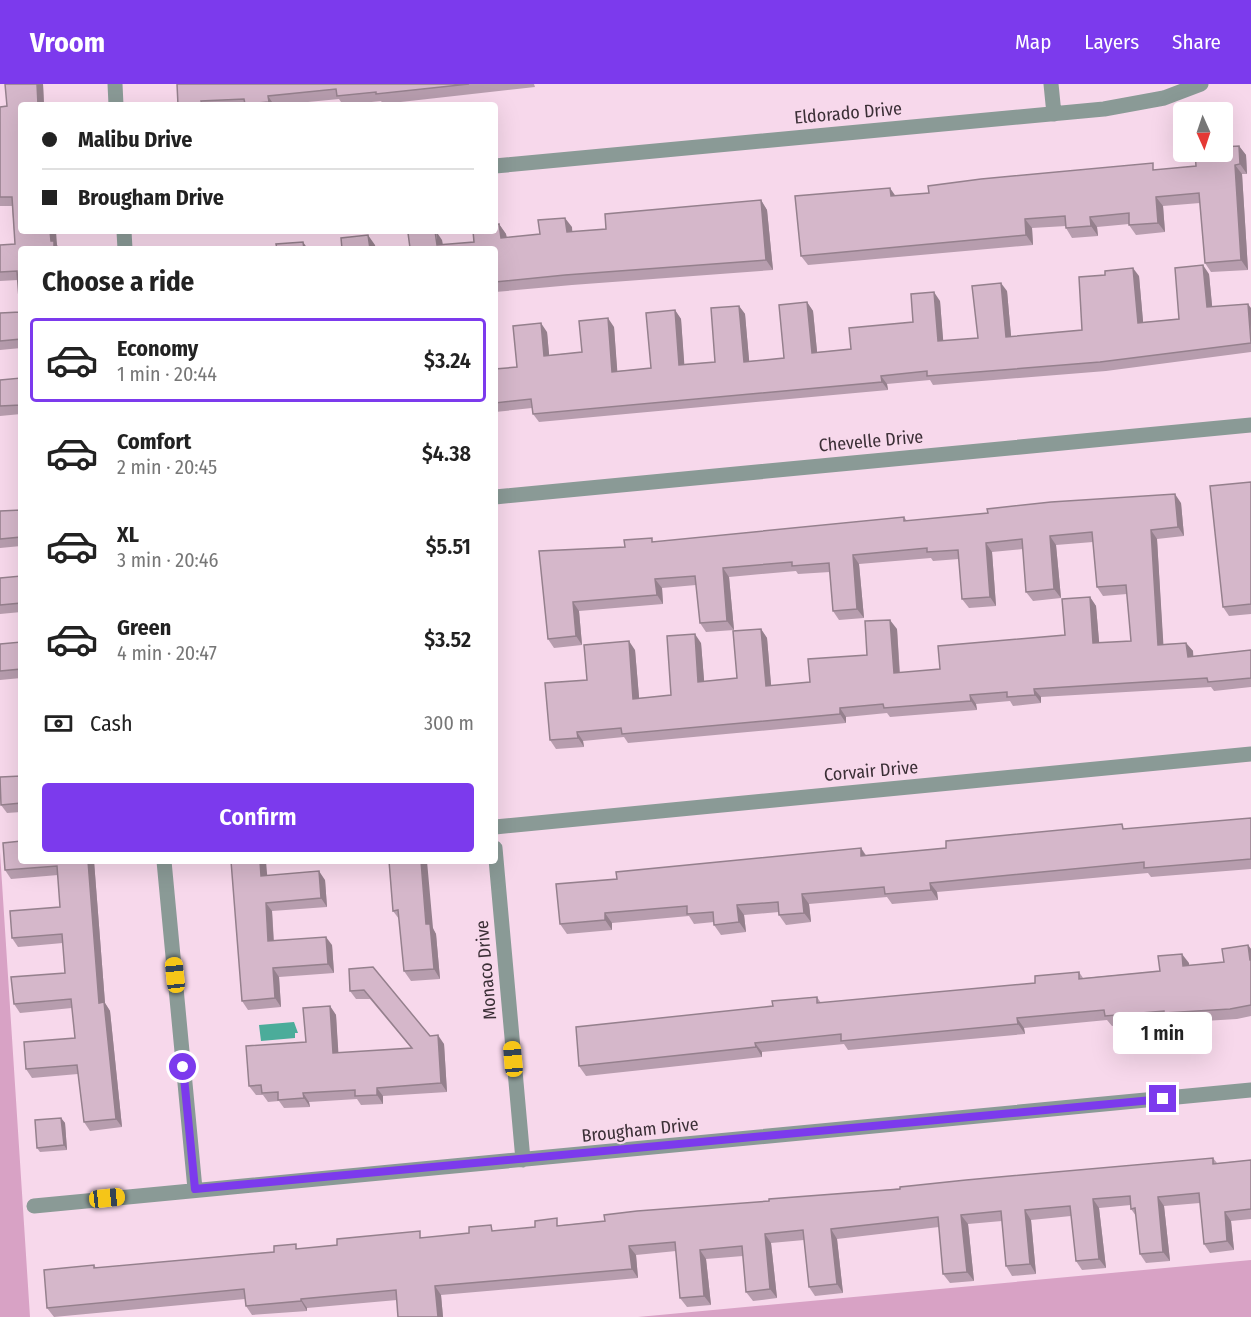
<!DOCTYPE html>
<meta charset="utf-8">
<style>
body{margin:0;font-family:"Fira Sans Condensed",sans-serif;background:#f2f2f2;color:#222;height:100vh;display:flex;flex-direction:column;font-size:22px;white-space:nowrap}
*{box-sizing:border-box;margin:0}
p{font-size:20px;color:#767676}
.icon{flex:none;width:33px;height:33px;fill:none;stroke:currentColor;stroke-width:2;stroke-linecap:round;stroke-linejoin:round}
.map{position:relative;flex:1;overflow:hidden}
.side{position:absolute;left:18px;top:162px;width:480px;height:618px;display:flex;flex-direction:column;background:#fff;border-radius:6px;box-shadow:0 6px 24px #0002}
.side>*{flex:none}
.guide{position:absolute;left:18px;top:18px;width:480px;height:132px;border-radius:6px;box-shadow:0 6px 24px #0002;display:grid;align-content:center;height:132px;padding:0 24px;background:#fff}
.needle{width:39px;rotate:177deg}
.fabs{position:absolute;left:1173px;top:18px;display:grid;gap:12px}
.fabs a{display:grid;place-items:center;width:60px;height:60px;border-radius:6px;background:#fff;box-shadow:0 6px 24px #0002;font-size:30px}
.end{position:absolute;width:27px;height:27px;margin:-14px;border:8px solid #7c3aed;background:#fff;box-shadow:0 0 0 3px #fff}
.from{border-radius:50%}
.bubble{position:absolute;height:42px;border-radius:6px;background:#fff;box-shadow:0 6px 24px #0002;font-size:20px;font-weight:600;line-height:42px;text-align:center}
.car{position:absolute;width:18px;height:36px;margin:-18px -9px;border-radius:8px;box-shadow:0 0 4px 2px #0007;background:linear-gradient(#f5c518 24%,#345 0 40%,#f5c518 0 76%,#345 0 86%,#f5c518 0)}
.guide b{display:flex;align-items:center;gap:21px;height:57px;font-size:22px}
.guide b+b{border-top:2px solid #e0e0e0}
.guide i{width:15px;height:15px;background:#222}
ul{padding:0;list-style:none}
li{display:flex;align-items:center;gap:18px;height:84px;margin:0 12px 9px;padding:0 12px;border:3px solid transparent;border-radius:6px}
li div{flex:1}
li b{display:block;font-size:22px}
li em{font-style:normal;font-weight:600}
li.on{border-color:#7c3aed}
li>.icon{width:54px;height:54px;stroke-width:1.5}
h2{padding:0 24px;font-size:27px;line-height:72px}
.pay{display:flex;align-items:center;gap:15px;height:66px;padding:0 24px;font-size:22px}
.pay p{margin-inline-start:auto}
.action{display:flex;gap:12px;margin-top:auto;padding:12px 24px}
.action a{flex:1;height:69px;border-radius:6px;background:#7c3aed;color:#fff;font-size:24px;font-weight:600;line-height:69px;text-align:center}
header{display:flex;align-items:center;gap:36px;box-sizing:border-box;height:84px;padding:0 30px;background:#7c3aed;color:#fff}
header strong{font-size:28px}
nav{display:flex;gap:33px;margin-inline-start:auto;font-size:21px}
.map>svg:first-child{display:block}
.green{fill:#d8a2c5}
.water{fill:#4bac9a}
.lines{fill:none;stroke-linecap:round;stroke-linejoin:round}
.minor{stroke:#8a9a96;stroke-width:15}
.wall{fill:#b79dae}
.shaded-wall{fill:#95808d}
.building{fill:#d5b7ca;stroke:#95808d;stroke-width:1.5}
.route{stroke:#7c3aed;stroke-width:8}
.labels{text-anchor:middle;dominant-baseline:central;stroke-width:4.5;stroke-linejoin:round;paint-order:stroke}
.street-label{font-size:18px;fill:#3b2f36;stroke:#f7d8eb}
</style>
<header>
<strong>Vroom</strong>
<nav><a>Map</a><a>Layers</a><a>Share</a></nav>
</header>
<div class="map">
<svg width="1251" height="1233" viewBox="0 0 1251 1233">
<rect width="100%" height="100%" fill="#f7d8eb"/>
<path class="green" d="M0,768l30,465h-30z
M1251,1176v57h-613z"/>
<path class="water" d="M294,938l4,11h-3v5l-34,3 -2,-16z"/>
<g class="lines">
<path class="minor" d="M115,0l1,21
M1051,0l3,30
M495,82l609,-57 60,-11 37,-14
M124,147l1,18
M495,413l756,-72
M495,743l756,-73
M495,764l28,312
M164,777l31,328
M34,1122l1217,-116"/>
</g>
<path class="wall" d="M43,0l1,21h-23l36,140 2,4h-38v99l-21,2v-37l20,-1 -2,-32 -18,1v-36l15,-1 -3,-38h-12v-99l7,-1z
M177,0h357l1,3 -152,17 -2,-3 -38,4 -4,-6 -62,6h-99z
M1239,62l7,9 1,19h-5l6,96 -37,2 -6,-9 -5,-60 -37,3 2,26 -29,3 -7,-10v-1l-32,3 1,9 -26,2 -6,-10v-2l-34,2 1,17 -225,20 -7,-9 94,-60 301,-30z
M761,116l6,10 6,60 -201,15 -77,7v-43l-85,-1 32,-8 1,5 31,-3 25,-18 7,10 1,4 33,-4 32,-7v5l34,-3z
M1209,190l3,32 39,2v44l-145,19 -173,14 -3,-5 -43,4 1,6 -349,32 -6,-8 -1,-6 -37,4v-43l22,-2 30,-35 2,23 33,-3 32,-25 3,44 34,-3 24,-58 6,9 3,45 31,-2 24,-56 6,8 4,47 35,-3 23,-56 6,9 4,41 34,-3 62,-27 27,-21 3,40 35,-3 29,-47 4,46 71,-7 57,-54 4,46 36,-3z
M21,294v36l-21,2v-36z
M1251,398v132l-22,2 -6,-9z
M1181,419l3,33 -27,3 6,105 23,-1 7,8v5l58,-6v37l-37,4 -3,-4 -170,10v6l-28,3 -3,-5 -34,3 1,6 -87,7 -3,-4 -41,4v6l-218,20 -4,-6 -41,4 1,6 -28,2 -6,-9 37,-60 48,-30 4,48 32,-3 30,-52 3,38 33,-3 24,-49 6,9 4,48 39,-4 57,-27 30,-26 3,44 40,-4 125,-34 25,-38 6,9 3,37 32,-2 -4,-47 -24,2 -6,-9 -4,-45 -37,3 5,53 -28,3 -7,-9 -3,-43 -31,3 4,54 -27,2 -7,-9 -3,-40 -26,2 -2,-3 -72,6 5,54 -25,2 -6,-9 -3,-39 -32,2 -2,-3 -67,6 5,53 -28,2 -6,-9 -4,-38 -34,3 1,16 -84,7 3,34 -28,3 -6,-9 -9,-88 86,-4 29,-5 250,-25 3,4z
M21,426v36l-21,2v-37z
M21,492v36l-21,2v-36z
M21,558v36l-21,2v-36z
M21,692v36l-14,1 -6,-8z
M1251,734v51l-100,8 -3,-4 -211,19 1,8 -46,4 -5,-7 -78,7 2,18 -25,3 -7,-10v-3l-35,3 2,17 -25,3 -7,-10v-3l-20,2 -5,-8 -77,7v7l-45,4 -7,-10 57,-45 244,-31 5,7 80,-7 180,-19z
M94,777l11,142 5,8 12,116 -32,4 -6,-9 -6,-48 -46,4 -6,-9 49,-31 -3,-30 -52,5 -6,-9 51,-31 -2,-30 -45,4 -6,-9 48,-31 -2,-32 -47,4 -6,-9z
M389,777l47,73 4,45 -29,2 -7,-10 -5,-52 -6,-8z
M267,791l58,5 2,27 -55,4 2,30 58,4 2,28 -55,4 2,30 -33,3 -6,-9z
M1248,861l3,4v67l-14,3 -66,4 -2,-2 -57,5 -5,-6 -83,8 1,6 -177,16 -4,-6 -82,8v5l-176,19 -7,-10 194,-60 44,-9 4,6 214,-20 44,-11 4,6 77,-7 29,-8v2l35,-3z
M349,885l81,67 14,8 3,48 -64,4v8l-22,1 -4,-6 -48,3 1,5 -26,1 -5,-7 -11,1 -5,-7h-7l-7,-9 57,-44 24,-36 6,9 2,38 73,-5 -41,-49h-14l-6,-8z
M61,1034l4,5 2,27 -27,2 -3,-4z
M1213,1074l4,5 34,-3v59l-20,2 3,29 -24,3 -6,-9 -4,-41 -36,3 6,55 -24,2 -6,-9 -4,-38 -5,-7v-4l-32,3 7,60 -24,2 -6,-9 -5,-45 -40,4 5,54 -24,2 -6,-10 -4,-45 -34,3 6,57 -24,2 -7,-9 -4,-47 -102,12 6,54 -28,3 -6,-9 -5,-47 -33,3 6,55 -24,3 -7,-9 -3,-36 -37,3 5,46 -24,2 -7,-9 -4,-47 -40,4 2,23 -197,17 2,22h-45l-1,-17 -90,8v3l-55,4 -6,-9 -1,-7 -191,18 -7,-9 47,-43 2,3 509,-47 164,-20z"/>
<path class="shaded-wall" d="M37,0h6l1,21h-6z
M268,12l6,9h-3l-2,-3z
M1239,62l7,9 1,19 -7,-10z
M1235,81l7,9 6,96 -7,-10z
M890,104l7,10 -6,-2z
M1156,113l7,9 2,26 -7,-9z
M761,116l6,10 6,60 -7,-10z
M1090,133l7,10 1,9 -7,-10z
M565,134l7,9 1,15 -6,-10z
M1025,135l7,9 1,17 -7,-10z
M499,140l7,10 2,14 -7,-10z
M50,147h6l1,14 2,4h-5l-3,-8z
M436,147l6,9 1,9 -6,-4z
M368,151l7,10 1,4h-6z
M303,158l5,7h-4z
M1203,181l6,9 4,41 -6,-8z
M1133,184l6,8 5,56 -6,-9z
M1001,199l6,8 5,55 -6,-9z
M934,208l6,9 4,49 -6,-9z
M807,218l6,9 5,50 -6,-8z
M1248,220l3,4v26z
M739,222l6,8 5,56 -6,-8z
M675,226l6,9 4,54 -6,-8z
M608,234l6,9 4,53 -6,-8z
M541,239l6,9 3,32 -6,-8z
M881,292l6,8 1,6 -6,-8z
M1175,410l6,9 3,33 -6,-9z
M1151,446l6,9 7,115 -6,-9z
M1050,452l6,9 5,53 -7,-9z
M986,459l6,9 4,54 -6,-9z
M853,471l6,9 5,54 -7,-9z
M723,484l6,9 5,53 -7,-9z
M655,495l7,9 1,16 -6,-9z
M1090,513l6,9 4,46 -7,-9z
M573,518l6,9 3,34 -6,-9z
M890,536l7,9 3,53 -6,-9z
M761,545l6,9 5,57 -6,-9z
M695,550l6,9 4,48 -7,-9z
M629,557l6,9 5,58 -7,-9z
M1186,559l7,8 1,14 -6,-8z
M1034,605l7,8v6l-6,-8z
M970,611l6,9 1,6 -6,-9z
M840,624l6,9v6l-6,-9z
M577,648l6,9 1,6 -6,-9z
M861,764l6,10 -6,-2z
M88,777h6l11,142 5,8 12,116 -6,-8 -17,-116z
M260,777h6l2,24 -7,-9z
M421,777h6l6,67 3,6 4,45 -6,-10 -8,-45z
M319,787l6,9 2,27 -6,-9z
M930,799l7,9 1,8 -7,-10z
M802,810l7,10 2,18 -7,-9z
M266,819l6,8 2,39 -6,-9z
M737,821l7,10 2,17 -7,-10z
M605,829l7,10v7l-7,-10z
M326,853l6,8 2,28 -6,-9z
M1248,861l3,4v13l-1,-2z
M1182,870l7,9 1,13 -7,-10z
M273,884l6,9 2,30 -6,-9z
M330,922l6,9 3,47 -6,-9z
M1017,934l7,10 1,6 -7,-10z
M438,951l6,9 3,48 -6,-9z
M755,959l7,9v5l-6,-10z
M377,1004l6,8v8l-6,-9z
M303,1009l6,9 1,5 -6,-9z
M61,1034l4,5 2,27 -3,-5z
M1158,1113l6,9 6,55 -7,-9z
M1093,1115l6,9 7,60 -7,-9z
M1025,1126l6,10 5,54 -6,-10z
M1225,1128l6,9 3,29 -7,-9z
M961,1131l7,9 6,57 -7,-9z
M831,1145l6,10 6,54 -6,-9z
M765,1150l6,9 6,55 -7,-9z
M629,1162l7,9 2,23 -6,-9z
M700,1166l6,9 5,46 -7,-9z
M435,1202l6,9 2,22h-5z
M301,1215l6,9v3l-6,-10z"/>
<path class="building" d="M5,0h32l1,21h-17v126h29l1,10h3v8h-33v90l-21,2v-28l20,-1 -3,-41 -17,1v-27l15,-1 -3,-47h-12v-90l7,-1z
M177,0h292l-93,10v-2l-39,4 -1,-7 -68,7 1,6 -24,2 -1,-5 -43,2 1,4h-24z
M1239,62l1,18 -5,1 6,95 -36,3 -6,-70 -43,4 2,26 -29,2v-12l-39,4 1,9 -25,2 -1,-12 -40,3 1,16 -225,21 -6,-60 95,-8 1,8 38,-3 -1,-7 53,-7 172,-16v7l43,-4 -1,-14h27v-5z
M761,116l5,60 -201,15 -70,7v-33h-99l14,-1 -2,-15 27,-2 2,14 37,-3 -1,-11h22v-6l4,-1 2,14 39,-4 -2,-14 27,-2 2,14 39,-3 -1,-15z
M368,151l2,14h-28l-1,-11z
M303,158l1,7h-27l-1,-5z
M1203,181l4,42 41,-3 3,39 -151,19 -173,14v-5l-46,5 1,6 -349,32 -2,-15 -36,4v-34l22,-2 -4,-41 28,-3 3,33 38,-4 -3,-31 29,-3 4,54 39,-4 -5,-55 29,-3 4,55 36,-3 -4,-54 28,-2 5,56 40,-4 -5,-53 28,-3 5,51 39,-4 -2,-21 64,-6 -2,-28 23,-2 4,49 40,-3 -6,-52 29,-3 5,54 76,-7 -3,-53 26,-2v-4l28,-3 5,55 41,-4 -4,-51z
M21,294v27l-21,1v-26z
M1251,398v122l-28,3 -13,-121z
M1175,410l3,33 -27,3 7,115 28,-2 2,14 63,-7v28l-43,4 -1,-4 -173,11 1,6 -28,2v-5l-37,3 1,6 -87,7 -1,-4 -43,4v6l-218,20 -1,-6 -44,4 1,6 -28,2 -5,-57 42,-3 -3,-35 45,-4 4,58 38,-4 -4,-59 28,-2 3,48 39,-4 -4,-47 28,-2 5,57 44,-4 -2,-23 59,-4 -2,-34 25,-1 4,53 46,-4 -2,-23 127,-11 -3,-36 28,-2 3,46 38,-2 -5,-56 -29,2 -5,-55 -42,4 4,53 -28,3 -4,-53 -36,4 4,54 -28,2 -4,-49 -31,2v-4l-74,7 4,54 -24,2 -4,-48 -37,3v-4l-69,6 4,53 -27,2 -5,-47 -40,3 2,16 -84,7 3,34 -28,3 -9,-88 86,-4 -1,-7 28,-2v4l252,-25v4l84,-8 -1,-4 64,-7z
M21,426v27l-21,2v-28z
M21,492v27l-21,2v-27z
M21,558v27l-21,2v-27z
M21,692v27l-20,2 -1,-28z
M1251,734v41l-107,9v-6l-214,21 1,7 -46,4 -1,-7 -82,7 2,19 -25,2 -1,-13 -41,3 2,17 -25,3 -1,-13 -26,2v-8l-82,7v7l-45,4 -4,-40 61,-5 -1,-7 245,-24v8l85,-8v-7l176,-17 1,5z
M21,757v20h67l11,142 5,-1 12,117 -32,3 -7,-57 -51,4 -2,-27 51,-4 -4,-39 -57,5 -3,-27 54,-4 -3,-39 -50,4 -2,-27 50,-4 -3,-41 -52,4 -2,-27z
M231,777h29l1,15 58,-5 2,27 -55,5 2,38 58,-4 2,27 -55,4 2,30 -33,3z
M389,777h32l5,63h4l4,45 -30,2 -6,-61 -5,1z
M1248,861l2,15h1v45l-21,4 -66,4v-2l-59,5 -1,-6 -87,8 1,6 -177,17v-7l-86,9 1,4 -177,19 -3,-39 197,-21 -1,-5 45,-4v6l218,-20v-7l44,-4v7l81,-8 -2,-15 24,-2 1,12 41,-4 -2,-13z
M373,883l57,69 8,-1 3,48 -64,5v7l-22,1v-6l-52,3 1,5 -26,2v-8l-16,1 -1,-8 -12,1 -3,-40 60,-4 -3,-34 27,-2 3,47 79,-5 -48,-58 -14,1 -1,-22z
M61,1034l3,27 -27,3 -2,-28z
M1213,1074v6l38,-4v49l-26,3 2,29 -23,3 -5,-51 -41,4 5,55 -23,2 -5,-46 -4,1 -1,-13 -37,3 6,60 -23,2 -6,-55 -45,4 5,54 -24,2 -5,-55 -40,4 6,57 -24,2 -5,-57 -107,12 6,55 -28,3 -6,-57 -38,4 5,55 -24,3 -4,-46 -42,4 4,46 -24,2 -5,-56 -46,4 3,23 -197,17 3,31h-40l-2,-27 -95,9v2l-55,5 -2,-17 -197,19 -3,-38 50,-5v3l180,-16v-6l22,-2v5l41,-4v-6l83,-8v7l49,-5v-6l22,-2 1,6 43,-4v-6l22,-3v8l48,-5 -1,-6 33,-4 132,-10v-2l131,-10v-2l66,-7z"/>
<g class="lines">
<path class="route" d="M183,983l12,122 968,-90"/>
</g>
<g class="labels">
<g class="street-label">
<text transform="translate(848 29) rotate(-5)">Eldorado Drive</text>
<text transform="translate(871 357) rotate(-5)">Chevelle Drive</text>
<text transform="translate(871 687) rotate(-5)">Corvair Drive</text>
<text transform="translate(486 886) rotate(-95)">Monaco Drive</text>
<text transform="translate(640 1046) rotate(-6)">Brougham Drive</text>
</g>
</g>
</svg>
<div class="fabs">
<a><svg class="needle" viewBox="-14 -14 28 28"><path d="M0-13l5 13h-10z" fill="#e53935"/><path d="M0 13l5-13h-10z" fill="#767676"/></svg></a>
</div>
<i class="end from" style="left:183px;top:983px"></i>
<i class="end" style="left:1163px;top:1015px"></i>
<div class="bubble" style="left:1113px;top:928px;width:99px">1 min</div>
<i class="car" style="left:175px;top:891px;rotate:354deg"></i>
<i class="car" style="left:513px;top:975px;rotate:355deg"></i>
<i class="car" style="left:107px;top:1114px;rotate:84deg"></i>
<div class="guide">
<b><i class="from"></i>Malibu Drive</b>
<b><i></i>Brougham Drive</b>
</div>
<section class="side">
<h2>Choose a ride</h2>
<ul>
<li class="on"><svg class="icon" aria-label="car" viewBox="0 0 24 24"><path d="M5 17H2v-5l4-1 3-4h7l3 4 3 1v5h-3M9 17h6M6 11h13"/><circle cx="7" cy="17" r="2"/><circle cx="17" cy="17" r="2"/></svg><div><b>Economy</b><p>1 min · 20:44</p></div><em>$3.24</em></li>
<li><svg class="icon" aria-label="car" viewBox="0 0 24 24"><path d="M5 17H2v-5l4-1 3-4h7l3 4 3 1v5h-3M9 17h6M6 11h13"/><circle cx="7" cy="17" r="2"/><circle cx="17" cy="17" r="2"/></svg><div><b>Comfort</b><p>2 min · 20:45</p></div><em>$4.38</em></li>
<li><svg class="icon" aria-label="car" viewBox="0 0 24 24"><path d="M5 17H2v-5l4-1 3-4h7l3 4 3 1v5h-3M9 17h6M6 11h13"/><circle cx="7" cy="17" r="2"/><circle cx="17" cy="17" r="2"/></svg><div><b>XL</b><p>3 min · 20:46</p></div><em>$5.51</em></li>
<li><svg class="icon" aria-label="car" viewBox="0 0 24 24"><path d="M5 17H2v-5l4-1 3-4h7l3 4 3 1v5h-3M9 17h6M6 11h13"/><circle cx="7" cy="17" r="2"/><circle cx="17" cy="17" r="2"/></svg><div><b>Green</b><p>4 min · 20:47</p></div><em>$3.52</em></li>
</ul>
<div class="pay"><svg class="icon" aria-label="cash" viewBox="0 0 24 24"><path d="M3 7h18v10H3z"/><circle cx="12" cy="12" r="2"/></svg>Cash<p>300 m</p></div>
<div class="action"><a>Confirm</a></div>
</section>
</div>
